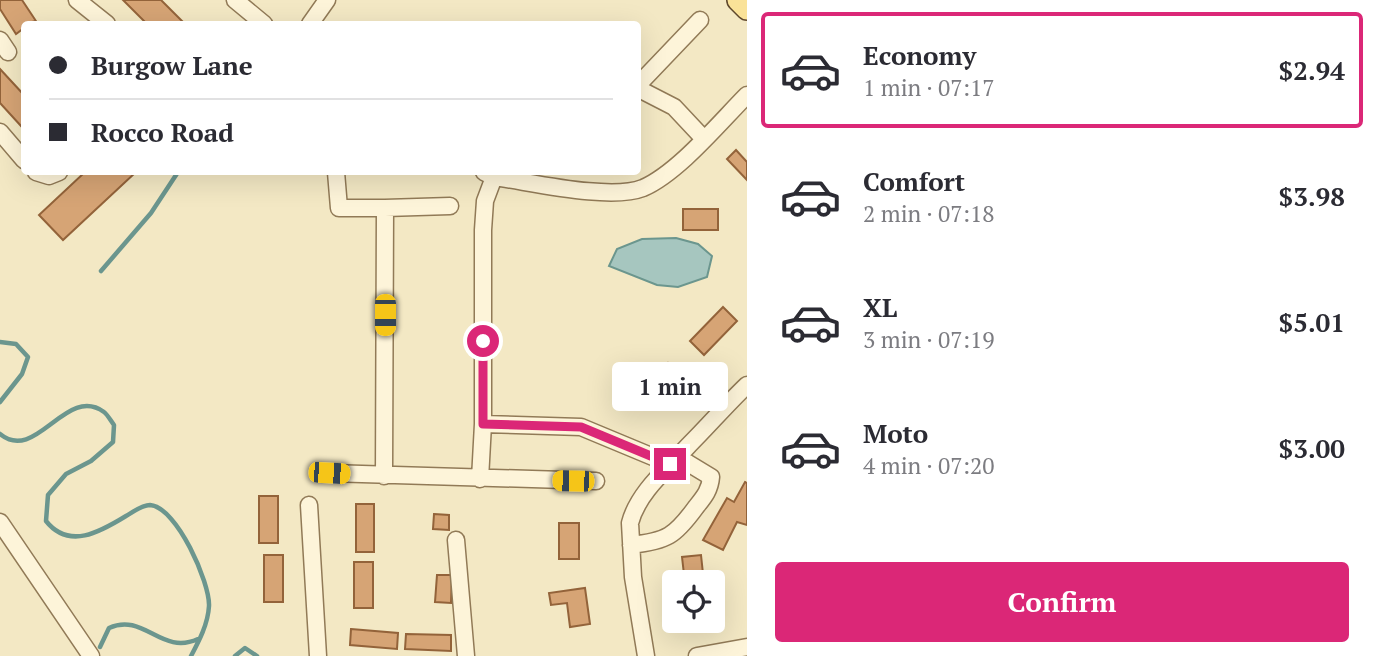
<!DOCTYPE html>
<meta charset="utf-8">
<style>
body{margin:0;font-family:"PT Serif",serif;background:#f2f2f3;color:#2b2b33;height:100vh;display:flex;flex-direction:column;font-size:26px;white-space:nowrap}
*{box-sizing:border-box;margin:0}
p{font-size:23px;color:#7c7c81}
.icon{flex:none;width:38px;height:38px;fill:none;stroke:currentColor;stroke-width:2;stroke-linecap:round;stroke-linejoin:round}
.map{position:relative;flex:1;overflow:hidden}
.panel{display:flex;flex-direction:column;background:#fff;width:630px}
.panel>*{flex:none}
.guide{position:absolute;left:21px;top:21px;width:620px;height:154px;border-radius:7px;box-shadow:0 7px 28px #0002;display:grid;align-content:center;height:154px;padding:0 28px;background:#fff}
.buttons{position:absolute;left:662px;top:570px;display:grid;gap:14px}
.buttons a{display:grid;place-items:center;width:63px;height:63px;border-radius:7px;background:#fff;box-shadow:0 7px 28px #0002;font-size:35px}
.end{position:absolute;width:32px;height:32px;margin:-16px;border:9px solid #db2777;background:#fff;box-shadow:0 0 0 4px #fff}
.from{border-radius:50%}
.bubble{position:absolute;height:49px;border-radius:7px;background:#fff;box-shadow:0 7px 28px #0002;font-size:23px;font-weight:800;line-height:49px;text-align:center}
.car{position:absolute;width:21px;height:42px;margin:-21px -10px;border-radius:9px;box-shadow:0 0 5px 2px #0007;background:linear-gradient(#f5c518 24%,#345 0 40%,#f5c518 0 76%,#345 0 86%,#f5c518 0)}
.guide b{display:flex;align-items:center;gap:24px;height:66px;font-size:26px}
.guide b+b{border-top:2px solid #e1e1e2}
.guide i{width:18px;height:18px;background:#2b2b33}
ul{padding:12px 0 0;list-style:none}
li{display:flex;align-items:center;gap:21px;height:116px;margin:0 14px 10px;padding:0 14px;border:4px solid transparent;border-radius:7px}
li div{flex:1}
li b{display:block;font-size:26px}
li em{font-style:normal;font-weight:800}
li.on{border-color:#db2777}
li>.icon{width:63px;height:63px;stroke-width:1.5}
.button{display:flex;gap:14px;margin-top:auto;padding:14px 28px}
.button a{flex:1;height:80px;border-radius:7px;background:#db2777;color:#fff;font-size:28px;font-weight:800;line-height:80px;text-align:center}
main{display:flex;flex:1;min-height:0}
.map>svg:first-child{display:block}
.water{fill:#a6c6bf;stroke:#6b968e;stroke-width:2}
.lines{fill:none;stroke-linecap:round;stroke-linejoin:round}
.stream{stroke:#6b968e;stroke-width:4.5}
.building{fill:#d6a475;stroke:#93633a;stroke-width:2}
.minor-casing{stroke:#917a57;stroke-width:19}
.major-casing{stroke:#5e472c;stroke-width:24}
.minor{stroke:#fdf4d9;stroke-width:16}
.major{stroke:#fae298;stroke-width:21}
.route{stroke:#db2777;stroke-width:9}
</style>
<main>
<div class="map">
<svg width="747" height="656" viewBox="0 0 747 656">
<rect width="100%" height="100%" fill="#f3e8c4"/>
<path class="water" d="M676,238l22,6 14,12 -5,21 -29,10 -21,-2 -48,-19 8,-17 25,-10z"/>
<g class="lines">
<path class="stream" d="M101,271l50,-58 27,-41
M0,342l16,2 12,13 -6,17 -22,28
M0,434c36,30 66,-50 104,-22 3,2 7,9 10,13l-1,17 -22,19 -25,13 -18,21 -2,26c23,29 54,11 80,-5 7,-4 16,-11 24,-11 27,2 60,78 59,101 -1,18 -10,35 -18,50
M100,647l9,-19c35,-16 52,28 89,11
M235,656l10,-8 12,8"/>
</g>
<path class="building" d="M0,0h22l14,21 -12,3v4l-8,6 -16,-25z
M123,0h38l24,24h-38z
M0,69l24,26v28l-3,3 -21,-23z
M736,150l11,12v18l-20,-21z
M85,172h51l-73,68 -24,-25z
M683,209h35v21h-35z
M723,307l14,14 -33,34 -14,-14z
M668,363l17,16 -15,15 -3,-4 -14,14 -13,-12z
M745,482l2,1v42l-10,-3 -14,28 -20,-10 24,-42 7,4z
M259,496h19v47h-19z
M356,504h18v48h-18z
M434,514l15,1v15l-16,-1z
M559,523h20v36h-20z
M264,555h19v47h-19z
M701,555l3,28h-19l-3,-26z
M354,562h19v46h-19z
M437,575h15l-1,28 -16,-1z
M585,588l5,36 -20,3 -3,-24 -16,2 -2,-12z
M720,602l3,17 -17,3 6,-1v-17z
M351,629l47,4 -1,16 -47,-4z
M406,634l45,1v16l-46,-2z"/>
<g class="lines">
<g class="minor-casing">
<path id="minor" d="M77,0l30,24
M235,0l29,24
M310,24l17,-24
M0,40l8,12
M637,86l63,-66
M637,88l37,19 30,32
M0,132l24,28
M36,172l13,4 10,-4
M336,172l3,36h46l-1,268
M484,172l10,5c37,5 116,24 149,11 35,-15 77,-66 104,-93
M385,208l65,-2
M483,424l98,3 89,37
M329,473l267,8
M480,479l3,-55v-194l2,-29 9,-24
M309,505l9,151
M0,522l91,134
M456,540l10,116
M631,545c36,-4 44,-9 65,-38 8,-10 14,-17 15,-30l-33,-20
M646,656l-13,-79 -3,-54c8,-31 38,-55 59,-78 20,-20 38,-41 58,-60
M697,656l50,-9"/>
</g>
<g class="major-casing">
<path id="major" d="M738,0l9,9"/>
</g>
<use href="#minor" class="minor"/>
<use href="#major" class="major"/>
</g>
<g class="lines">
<path class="route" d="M483,341v83l98,3 89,37"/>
</g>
</svg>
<div class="buttons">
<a><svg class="icon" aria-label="locate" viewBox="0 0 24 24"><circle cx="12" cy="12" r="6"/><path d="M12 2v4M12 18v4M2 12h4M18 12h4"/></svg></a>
</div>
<i class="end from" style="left:483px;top:341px"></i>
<i class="end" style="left:670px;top:464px"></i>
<div class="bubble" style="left:612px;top:362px;width:116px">1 min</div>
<i class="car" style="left:385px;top:315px;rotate:180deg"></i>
<i class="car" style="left:329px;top:473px;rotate:93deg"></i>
<i class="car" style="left:573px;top:481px;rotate:271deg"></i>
<div class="guide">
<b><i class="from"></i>Burgow Lane</b>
<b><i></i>Rocco Road</b>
</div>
</div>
<section class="panel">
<ul>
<li class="on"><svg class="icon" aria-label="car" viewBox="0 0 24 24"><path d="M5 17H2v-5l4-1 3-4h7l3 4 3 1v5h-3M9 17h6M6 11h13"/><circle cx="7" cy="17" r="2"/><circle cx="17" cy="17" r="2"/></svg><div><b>Economy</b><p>1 min · 07:17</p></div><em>$2.94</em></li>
<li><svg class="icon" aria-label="car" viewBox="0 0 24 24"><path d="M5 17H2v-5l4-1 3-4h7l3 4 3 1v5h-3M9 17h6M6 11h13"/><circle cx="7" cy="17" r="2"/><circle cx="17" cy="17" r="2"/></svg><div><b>Comfort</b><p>2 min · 07:18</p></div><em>$3.98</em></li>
<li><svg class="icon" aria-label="car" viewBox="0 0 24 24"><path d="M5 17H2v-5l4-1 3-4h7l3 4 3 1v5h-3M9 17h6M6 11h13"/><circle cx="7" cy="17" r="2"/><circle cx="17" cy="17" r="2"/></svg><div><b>XL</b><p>3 min · 07:19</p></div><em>$5.01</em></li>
<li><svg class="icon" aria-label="car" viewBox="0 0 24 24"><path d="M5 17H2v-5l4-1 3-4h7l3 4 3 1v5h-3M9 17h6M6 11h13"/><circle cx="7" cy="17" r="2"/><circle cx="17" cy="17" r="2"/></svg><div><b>Moto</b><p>4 min · 07:20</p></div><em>$3.00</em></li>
</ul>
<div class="button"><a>Confirm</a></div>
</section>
</main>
